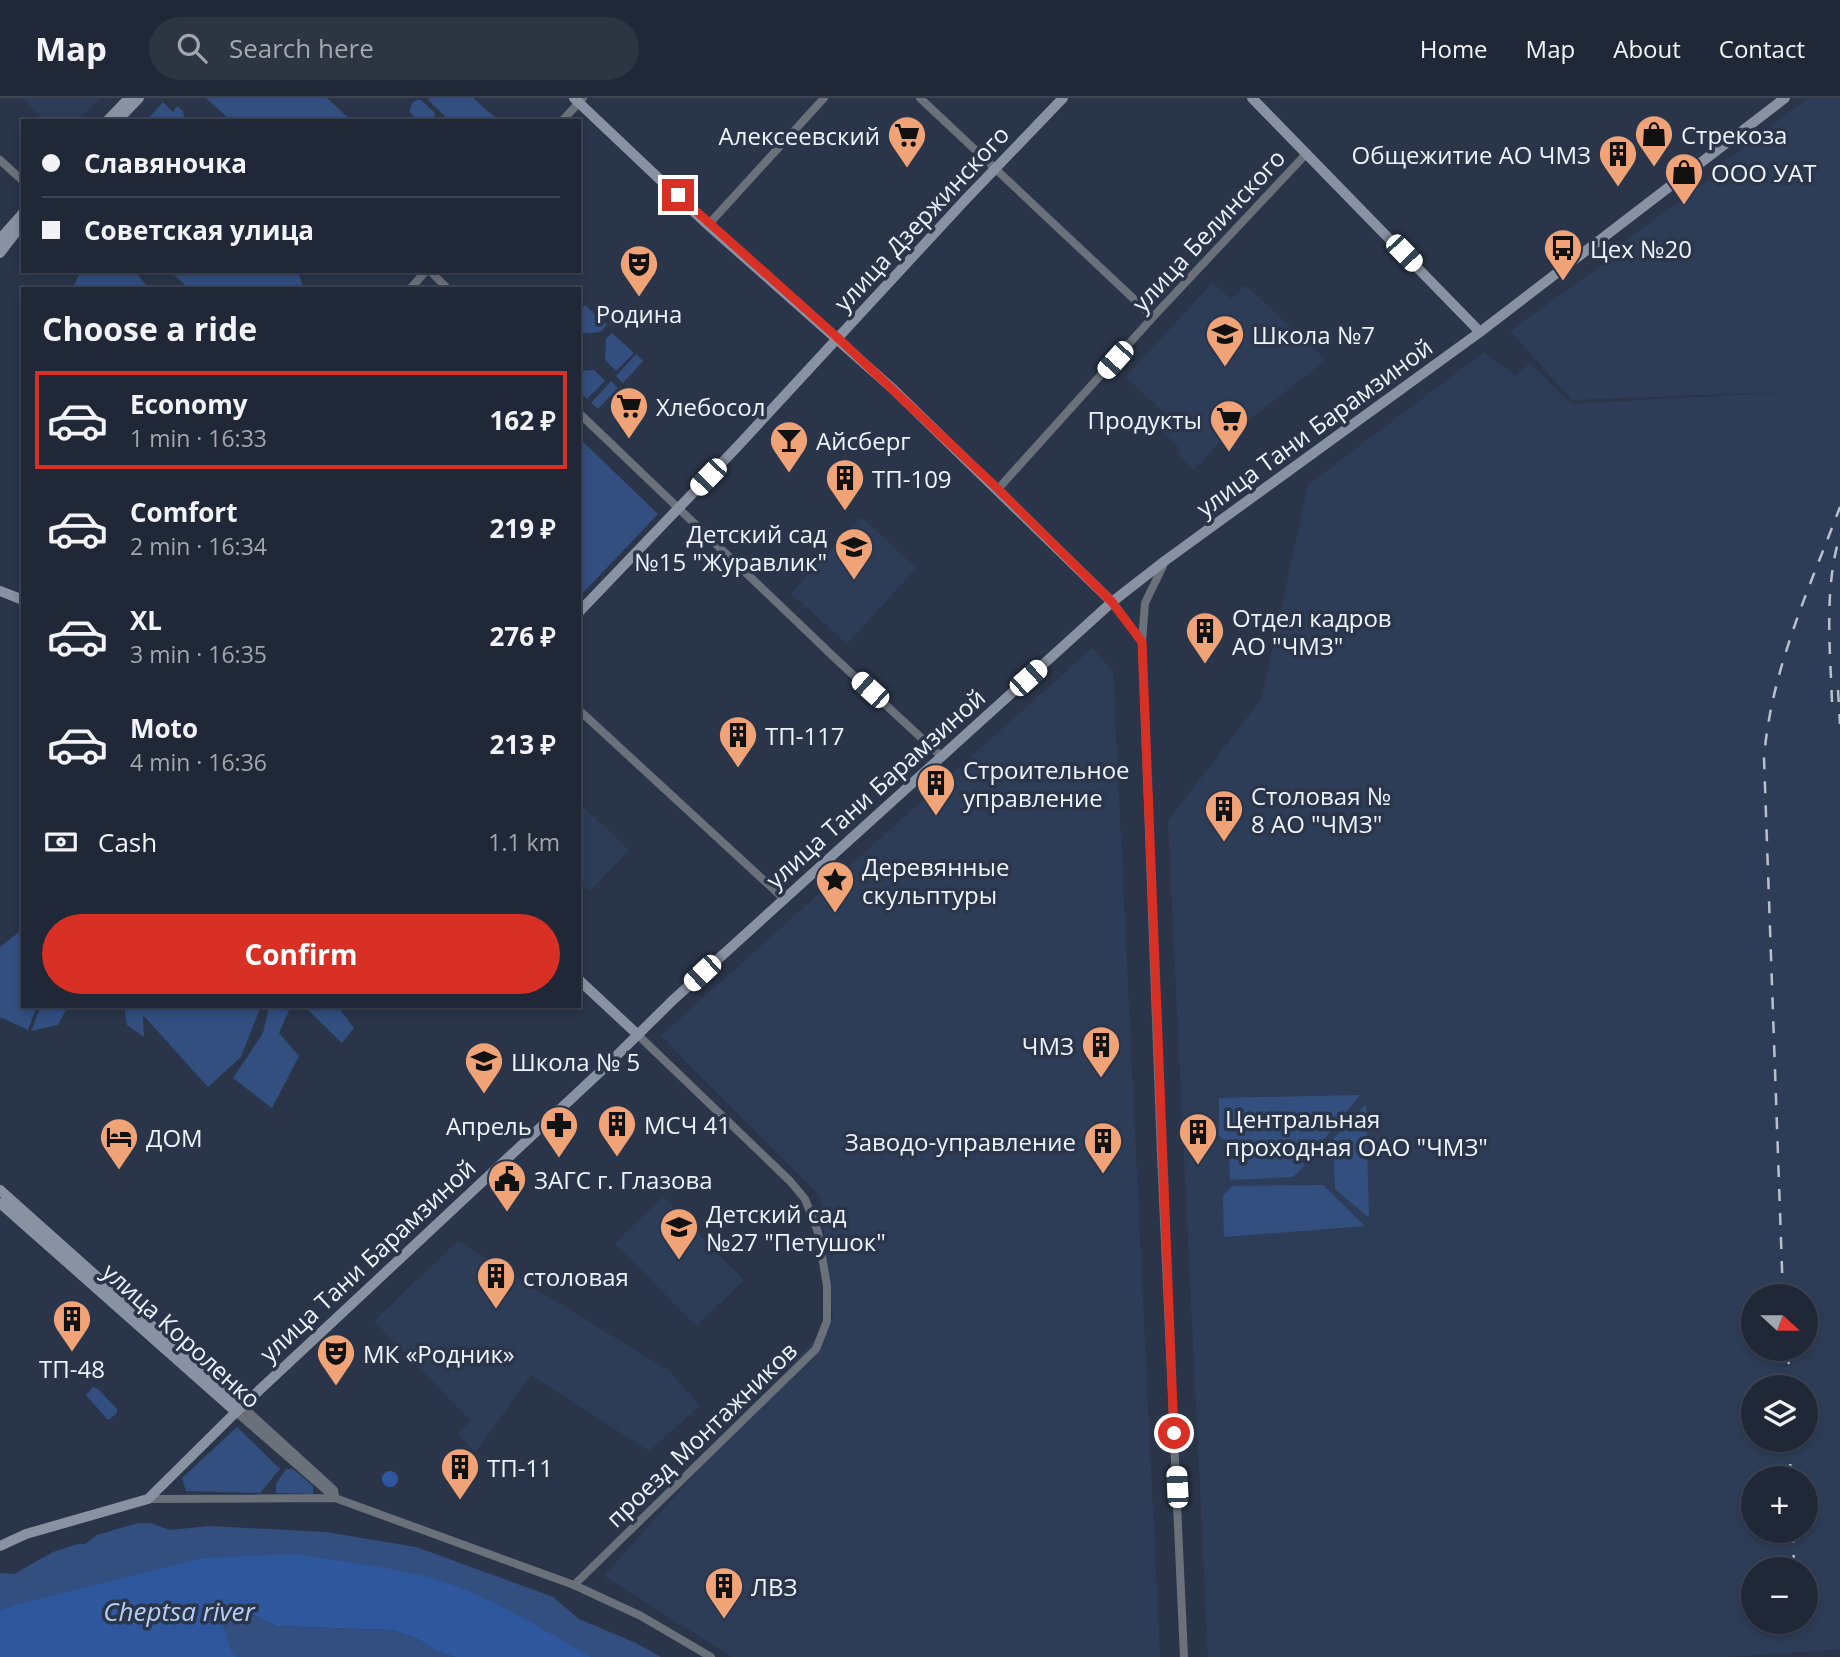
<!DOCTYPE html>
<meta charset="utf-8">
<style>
body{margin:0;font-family:"Open Sans",sans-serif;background:#2d3442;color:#f1f3f6;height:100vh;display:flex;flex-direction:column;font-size:26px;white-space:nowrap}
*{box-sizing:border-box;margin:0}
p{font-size:23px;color:#a2a6ad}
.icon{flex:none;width:38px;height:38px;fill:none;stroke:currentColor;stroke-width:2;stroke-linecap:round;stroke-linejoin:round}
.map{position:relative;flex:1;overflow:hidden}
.sheet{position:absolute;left:21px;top:189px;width:560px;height:721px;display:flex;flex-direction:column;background:#202837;border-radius:0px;box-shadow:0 4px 10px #0003,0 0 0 2px #3d4452}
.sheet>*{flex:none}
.guide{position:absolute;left:21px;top:21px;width:560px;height:154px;border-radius:0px;box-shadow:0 4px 10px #0003,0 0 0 2px #3d4452;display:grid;align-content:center;height:154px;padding:0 21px;background:#202837}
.needle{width:46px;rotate:111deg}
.fabs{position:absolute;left:1741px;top:1186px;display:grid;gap:14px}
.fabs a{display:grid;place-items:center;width:77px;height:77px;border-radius:50%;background:#202837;box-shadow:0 4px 10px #0003,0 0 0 2px #3d4452;font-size:35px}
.end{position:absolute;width:32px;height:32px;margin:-16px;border:9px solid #d93025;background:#fff;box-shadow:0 0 0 4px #fff}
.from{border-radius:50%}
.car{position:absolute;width:21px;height:42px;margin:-21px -10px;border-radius:9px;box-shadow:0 0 5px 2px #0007;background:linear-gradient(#fff 24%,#345 0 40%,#fff 0 76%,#345 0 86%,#fff 0)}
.guide b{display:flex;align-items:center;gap:24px;height:66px;font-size:26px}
.guide b+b{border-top:2px solid #3d4452}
.guide i{width:18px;height:18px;background:#f1f3f6}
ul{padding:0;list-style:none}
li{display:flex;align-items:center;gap:21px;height:98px;margin:0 14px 10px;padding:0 7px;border:4px solid transparent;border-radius:0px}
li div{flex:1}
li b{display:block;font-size:26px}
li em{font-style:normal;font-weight:700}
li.on{border-color:#d93025}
li>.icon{width:63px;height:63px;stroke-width:1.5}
h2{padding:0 21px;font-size:32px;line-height:84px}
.pay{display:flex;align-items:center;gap:18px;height:77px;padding:0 21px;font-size:26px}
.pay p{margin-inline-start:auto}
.action{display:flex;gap:14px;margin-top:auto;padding:14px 21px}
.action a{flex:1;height:80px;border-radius:42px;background:#d93025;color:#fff;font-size:28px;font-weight:700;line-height:80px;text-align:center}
header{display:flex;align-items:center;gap:42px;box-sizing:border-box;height:98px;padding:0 35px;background:#202837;border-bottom:2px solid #3d4452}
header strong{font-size:33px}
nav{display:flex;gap:38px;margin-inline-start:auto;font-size:24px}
.search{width:490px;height:63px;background:#2d3442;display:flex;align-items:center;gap:18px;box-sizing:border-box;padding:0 24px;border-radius:38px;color:#a2a6ad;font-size:26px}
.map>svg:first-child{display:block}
.built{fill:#2e3d57;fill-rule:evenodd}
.green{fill:#324f80}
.water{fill:#2e579d}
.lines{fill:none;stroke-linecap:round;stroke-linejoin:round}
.street{stroke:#6b717b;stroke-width:8}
.secondary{stroke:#8992a2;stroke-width:10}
.rail{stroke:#b9c0cd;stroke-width:2.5;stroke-dasharray:12 12;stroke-linecap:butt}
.route{stroke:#d93025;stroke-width:9}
.labels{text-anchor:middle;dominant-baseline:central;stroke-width:7;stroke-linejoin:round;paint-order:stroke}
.poi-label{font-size:24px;fill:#edf3fd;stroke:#2a3549;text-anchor:start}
.street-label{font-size:24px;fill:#edf3fd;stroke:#2a3549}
.water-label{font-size:26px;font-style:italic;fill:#b5cdf4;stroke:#2a3549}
</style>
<header>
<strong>Map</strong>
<div class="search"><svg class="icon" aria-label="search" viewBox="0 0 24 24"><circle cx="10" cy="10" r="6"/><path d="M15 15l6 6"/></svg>Search here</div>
<nav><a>Home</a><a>Map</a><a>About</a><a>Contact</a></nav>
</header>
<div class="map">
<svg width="1840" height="1559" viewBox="0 0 1840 1559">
<rect width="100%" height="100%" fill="#2a3549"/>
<path class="built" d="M21,0h79l-23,23h-30z
M1808,0h32v1551l-110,8h-522l-40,-836 94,-123 46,-213 176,-133 31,24 15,-13 41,41 235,-13 -234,9 -62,-69 98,-70 -3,-6 115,-83 -3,-5zM1754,1199h52v52h-52zM1754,1290h52v52h-52zM1754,1381h52v52h-52zM1754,1472h52v52h-52z
M1212,185l19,16 14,-14 81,75 -108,84 -24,26 -16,-15 3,-5 -23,-22 11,-11 -43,-40z
M861,419l55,51 -69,76 -56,-51z
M1092,550l21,23 47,986h-428l-128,-81 229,-257 -13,-123 -159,-160z
M579,705l50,47 -39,41 -11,-10z
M663,1099l81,83 -48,46 -81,-83z
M458,1143l211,130 31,35 -51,45 -118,-76 -56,77 -17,-18 13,-13 -97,-100z"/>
<path class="green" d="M206,0h121l25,23h-121z
M430,0h43l26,23h-49l-22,-21z
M417,2h4l14,13 -2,8h-14l-10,-9 3,-9z
M163,4l10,10 4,-6 6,5 2,10h-39z
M81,173h54l14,18h-69l-6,-4z
M170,173h128l6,18h-115z
M585,207l22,20 -7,7 -21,2v-23z
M612,235l22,20 -18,18 -11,-11 1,-21z
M636,256l7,7 -20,22 -7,-7z
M594,272l11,11 -18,18 -8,-8v-20z
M611,283l7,7 -20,21 -7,-6z
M579,340l79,76 -79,83z
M23,831v77h14l-9,24 -28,-13v-70z
M41,908h27l-10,19 -27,6z
M124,908h137l-20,51 -33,30 -65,-72 1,22 -17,-12z
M269,908h22l-12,27 20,23 -27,52 -39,-30 30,-45z
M304,908h33l17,22 -12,15z
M1360,997l-40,49 -89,4 -12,-13v-37z
M1366,1006l3,114 -34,-29 -2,-50z
M1292,1056l13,11 -12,12 -63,3 -1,-25z
M1323,1087l42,41 -141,11 -1,-41 9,-10z
M93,1289l5,2 19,20v4l-7,6h-3l-21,-24z
M237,1329l43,42 -20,24 -74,-2 -4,-13z
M286,1371h7l20,17v8l-37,-1v-9z
M138,1425h13l18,7 41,-4 116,6 90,15 137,50 26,22 57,24 25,14h-69l-124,-65 -457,14 -11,4v-37l14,1 39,-22 25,-8h7l12,-9z
M246,1513l30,15 116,4 24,8 20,13 19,6h-217l-6,-5 -8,-25 7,-10z"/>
<path class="water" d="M382 1381a8 8 0 1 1 16 0a8 8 0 1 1-16 0Z
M297,1456c42,7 85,12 127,22 60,15 114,52 168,81h-137l-19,-6 -20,-13 -24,-8 -116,-4 -30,-15 -15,6 -7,10 8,25 6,5h-238v-47l11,-4 192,-48z"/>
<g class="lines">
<path class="street" d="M920,0l233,219
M562,23l21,-23
M0,62l23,21
M708,127l116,-127
M430,173l18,18
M410,191l16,-18
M579,315l258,247 104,96
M998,391l155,-172 154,-164
M1112,504l30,40 19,514 23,501
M1142,544l3,-39 18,-37
M579,612l204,188
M242,1308l92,84 1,8
M236,1314l98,85
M148,1401l187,-1 239,87 67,31 70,41
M574,1487l242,-236 11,-28v-35l-9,-54 -13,-33 -15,-18 -152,-146"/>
<path class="secondary" d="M574,0l134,127 185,164 219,213
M1252,0l228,234
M107,23l22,-23
M117,23l22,-23
M0,141l23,-26
M0,155l23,-30
M0,493l23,9
M579,514l158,-165 230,-249 96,-100
M579,882l59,55
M0,1092l242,216
M0,1105l236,209
M0,1448l26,-12 122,-35 88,-87 366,-342 71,-70 439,-398 54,-42 314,-228 305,-234"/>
<path class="rail" d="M1838,592l2,34
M1832,604c-2,-56 -8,-113 8,-167
M1783,1199l-19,-539c7,-88 45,-169 76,-251
M1788,1290l1,-39
M1789,1342l2,39
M1793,1433l1,39
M1796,1524v3"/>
</g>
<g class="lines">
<path class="route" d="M678,97l160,143 160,151 114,113 30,40 32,791"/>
</g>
<defs>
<g id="shop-pin" transform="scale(2.0125)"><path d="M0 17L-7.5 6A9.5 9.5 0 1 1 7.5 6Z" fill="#efa377" stroke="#2a3549"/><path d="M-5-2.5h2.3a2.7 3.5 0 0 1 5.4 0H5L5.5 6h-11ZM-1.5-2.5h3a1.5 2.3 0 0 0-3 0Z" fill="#111"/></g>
<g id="supermarket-pin" transform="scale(2.0125)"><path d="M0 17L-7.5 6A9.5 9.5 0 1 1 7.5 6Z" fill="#efa377" stroke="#2a3549"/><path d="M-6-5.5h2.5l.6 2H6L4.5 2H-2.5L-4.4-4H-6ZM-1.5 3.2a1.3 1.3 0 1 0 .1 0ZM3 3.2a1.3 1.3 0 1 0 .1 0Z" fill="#111"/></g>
<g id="building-pin" transform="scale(2.0125)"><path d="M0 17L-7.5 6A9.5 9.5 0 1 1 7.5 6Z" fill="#efa377" stroke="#2a3549"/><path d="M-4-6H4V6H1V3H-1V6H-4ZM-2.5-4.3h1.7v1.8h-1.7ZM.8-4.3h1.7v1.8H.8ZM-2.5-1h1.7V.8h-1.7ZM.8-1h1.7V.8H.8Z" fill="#111"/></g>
<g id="bus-pin" transform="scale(2.0125)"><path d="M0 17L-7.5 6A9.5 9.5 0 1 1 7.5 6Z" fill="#efa377" stroke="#2a3549"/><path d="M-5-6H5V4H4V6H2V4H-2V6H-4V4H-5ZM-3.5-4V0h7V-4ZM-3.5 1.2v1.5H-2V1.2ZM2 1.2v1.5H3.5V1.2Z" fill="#111"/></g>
<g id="theatre-pin" transform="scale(2.0125)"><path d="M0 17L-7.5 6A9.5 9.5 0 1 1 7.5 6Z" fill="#efa377" stroke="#2a3549"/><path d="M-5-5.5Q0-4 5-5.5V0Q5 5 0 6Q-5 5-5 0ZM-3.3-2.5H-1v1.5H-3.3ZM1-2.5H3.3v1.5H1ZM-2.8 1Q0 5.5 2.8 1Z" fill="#111"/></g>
<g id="school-pin" transform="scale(2.0125)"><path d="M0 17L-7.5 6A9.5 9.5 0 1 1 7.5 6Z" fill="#efa377" stroke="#2a3549"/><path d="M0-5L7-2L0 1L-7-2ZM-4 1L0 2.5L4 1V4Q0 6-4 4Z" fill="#111"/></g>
<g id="bar-pin" transform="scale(2.0125)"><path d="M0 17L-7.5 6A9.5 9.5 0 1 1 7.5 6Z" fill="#efa377" stroke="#2a3549"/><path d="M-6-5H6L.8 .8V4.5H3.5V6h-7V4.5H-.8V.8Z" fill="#111"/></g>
<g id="sight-pin" transform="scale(2.0125)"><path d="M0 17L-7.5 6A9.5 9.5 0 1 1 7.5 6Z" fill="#efa377" stroke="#2a3549"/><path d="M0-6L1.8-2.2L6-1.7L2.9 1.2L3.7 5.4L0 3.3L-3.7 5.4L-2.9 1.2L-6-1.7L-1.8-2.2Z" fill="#111"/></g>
<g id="pharmacy-pin" transform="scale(2.0125)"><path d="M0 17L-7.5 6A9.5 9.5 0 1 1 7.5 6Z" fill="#efa377" stroke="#2a3549"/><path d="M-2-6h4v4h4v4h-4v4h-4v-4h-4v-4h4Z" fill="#111"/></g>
<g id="hotel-pin" transform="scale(2.0125)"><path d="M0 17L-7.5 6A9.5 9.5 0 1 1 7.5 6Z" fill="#efa377" stroke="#2a3549"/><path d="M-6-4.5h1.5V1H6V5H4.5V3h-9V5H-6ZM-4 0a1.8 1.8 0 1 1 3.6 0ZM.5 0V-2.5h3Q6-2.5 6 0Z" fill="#111"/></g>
<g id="civic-pin" transform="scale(2.0125)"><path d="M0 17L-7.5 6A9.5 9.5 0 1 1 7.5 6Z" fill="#efa377" stroke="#2a3549"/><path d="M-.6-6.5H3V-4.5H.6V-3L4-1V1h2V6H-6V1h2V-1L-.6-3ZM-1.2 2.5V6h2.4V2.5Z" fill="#111"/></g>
</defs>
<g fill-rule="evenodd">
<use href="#shop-pin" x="1654" y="36"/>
<use href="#supermarket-pin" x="907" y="37"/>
<use href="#building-pin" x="1618" y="56"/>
<use href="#shop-pin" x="1684" y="74"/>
<use href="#bus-pin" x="1563" y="150"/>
<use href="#theatre-pin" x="639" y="166"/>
<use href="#school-pin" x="1225" y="236"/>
<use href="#supermarket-pin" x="629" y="308"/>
<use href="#supermarket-pin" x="1229" y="321"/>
<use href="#bar-pin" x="789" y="342"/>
<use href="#building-pin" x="845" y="380"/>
<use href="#school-pin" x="854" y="449"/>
<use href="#building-pin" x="1205" y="533"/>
<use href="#building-pin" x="738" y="637"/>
<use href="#building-pin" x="936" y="685"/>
<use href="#building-pin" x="1224" y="711"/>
<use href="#sight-pin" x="835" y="782"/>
<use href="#building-pin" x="1101" y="947"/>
<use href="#school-pin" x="484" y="963"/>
<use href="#building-pin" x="617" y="1026"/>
<use href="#pharmacy-pin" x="559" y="1027"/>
<use href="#building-pin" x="1198" y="1034"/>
<use href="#hotel-pin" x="119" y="1039"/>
<use href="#building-pin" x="1103" y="1043"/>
<use href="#civic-pin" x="507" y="1081"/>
<use href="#school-pin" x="679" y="1129"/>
<use href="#building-pin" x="496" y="1178"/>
<use href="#building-pin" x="72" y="1221"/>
<use href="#theatre-pin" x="336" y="1255"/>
<use href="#building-pin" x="460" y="1369"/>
<use href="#building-pin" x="724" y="1488"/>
</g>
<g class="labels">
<g class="poi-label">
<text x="1681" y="36">Стрекоза</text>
<text x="880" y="37" text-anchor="end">Алексеевский</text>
<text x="1591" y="56" text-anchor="end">Общежитие АО ЧМЗ</text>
<text x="1711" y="74">ООО УАТ</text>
<text x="1590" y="150">Цех №20</text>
<text x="639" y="215" text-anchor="middle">Родина</text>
<text x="1252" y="236">Школа №7</text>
<text x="656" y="308">Хлебосол</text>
<text x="1202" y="321" text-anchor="end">Продукты</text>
<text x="816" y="342">Айсберг</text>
<text x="872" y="380">ТП-109</text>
<text x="827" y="435" text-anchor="end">Детский сад<tspan x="827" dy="28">№15 "Журавлик"</tspan></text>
<text x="1232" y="519">Отдел кадров<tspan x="1232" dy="28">АО "ЧМЗ"</tspan></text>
<text x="765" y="637">ТП-117</text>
<text x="963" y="671">Строительное<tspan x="963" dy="28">управление</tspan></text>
<text x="1251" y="697">Столовая №<tspan x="1251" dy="28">8 АО "ЧМЗ"</tspan></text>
<text x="862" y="768">Деревянные<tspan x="862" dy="28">скульптуры</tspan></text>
<text x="1074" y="947" text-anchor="end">ЧМЗ</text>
<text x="511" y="963">Школа № 5</text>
<text x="1225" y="1020">Центральная<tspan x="1225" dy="28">проходная ОАО "ЧМЗ"</tspan></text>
<text x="644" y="1026">МСЧ 41</text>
<text x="532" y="1027" text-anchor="end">Апрель</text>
<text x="146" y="1039">ДОМ</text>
<text x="1076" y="1043" text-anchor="end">Заводо-управление</text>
<text x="534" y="1081">ЗАГС г. Глазова</text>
<text x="706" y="1115">Детский сад<tspan x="706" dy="28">№27 "Петушок"</tspan></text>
<text x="523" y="1178">столовая</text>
<text x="363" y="1255">МК «Родник»</text>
<text x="72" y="1270" text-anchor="middle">ТП-48</text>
<text x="487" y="1369">ТП-11</text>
<text x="751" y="1488">ЛВЗ</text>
</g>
<g class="street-label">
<text transform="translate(921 120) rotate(-47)">улица Дзержинского</text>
<text transform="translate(1208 132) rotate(-47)">улица Белинского</text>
<text transform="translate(1314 329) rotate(-36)">улица Тани Барамзиной</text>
<text transform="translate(875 690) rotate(-42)">улица Тани Барамзиной</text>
<text transform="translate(367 1162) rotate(-43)">улица Тани Барамзиной</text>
<text transform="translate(182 1237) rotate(42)">улица Короленко</text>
<text transform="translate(701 1336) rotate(-44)">проезд Монтажников</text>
</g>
<g class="water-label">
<text x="179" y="1513">Cheptsa river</text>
</g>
</g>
</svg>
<div class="fabs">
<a><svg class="needle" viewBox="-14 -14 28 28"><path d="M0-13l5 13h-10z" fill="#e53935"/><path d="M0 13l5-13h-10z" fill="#a2a6ad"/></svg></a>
<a><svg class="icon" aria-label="layers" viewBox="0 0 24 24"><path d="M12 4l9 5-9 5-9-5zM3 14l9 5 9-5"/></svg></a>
<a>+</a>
<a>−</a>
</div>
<i class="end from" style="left:1174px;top:1335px"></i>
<i class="end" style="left:678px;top:97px"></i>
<i class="car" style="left:1404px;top:155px;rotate:136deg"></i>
<i class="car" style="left:1115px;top:262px;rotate:222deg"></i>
<i class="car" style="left:708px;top:379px;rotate:224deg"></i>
<i class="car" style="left:1028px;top:580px;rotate:48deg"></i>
<i class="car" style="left:870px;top:592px;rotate:312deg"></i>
<i class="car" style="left:702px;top:875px;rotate:227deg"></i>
<i class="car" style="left:1177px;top:1389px;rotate:357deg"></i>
<div class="guide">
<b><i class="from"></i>Славяночка</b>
<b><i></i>Советская улица</b>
</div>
<section class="sheet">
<h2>Choose a ride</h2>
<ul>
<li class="on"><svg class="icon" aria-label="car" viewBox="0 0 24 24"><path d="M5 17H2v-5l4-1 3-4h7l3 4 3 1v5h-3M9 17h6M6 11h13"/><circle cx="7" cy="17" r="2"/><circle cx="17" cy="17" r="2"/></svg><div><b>Economy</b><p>1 min · 16:33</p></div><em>162 ₽</em></li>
<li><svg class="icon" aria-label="car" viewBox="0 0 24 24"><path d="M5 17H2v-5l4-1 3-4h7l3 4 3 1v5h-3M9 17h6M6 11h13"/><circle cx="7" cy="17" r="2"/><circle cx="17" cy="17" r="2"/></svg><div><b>Comfort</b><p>2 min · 16:34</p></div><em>219 ₽</em></li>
<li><svg class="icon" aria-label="car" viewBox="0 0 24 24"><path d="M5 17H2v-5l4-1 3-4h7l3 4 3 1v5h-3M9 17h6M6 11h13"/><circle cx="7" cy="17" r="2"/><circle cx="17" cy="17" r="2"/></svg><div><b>XL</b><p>3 min · 16:35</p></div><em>276 ₽</em></li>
<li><svg class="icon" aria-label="car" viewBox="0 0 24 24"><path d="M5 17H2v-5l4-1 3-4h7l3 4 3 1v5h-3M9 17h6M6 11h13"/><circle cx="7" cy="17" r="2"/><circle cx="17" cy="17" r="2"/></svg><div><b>Moto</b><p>4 min · 16:36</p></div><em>213 ₽</em></li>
</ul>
<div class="pay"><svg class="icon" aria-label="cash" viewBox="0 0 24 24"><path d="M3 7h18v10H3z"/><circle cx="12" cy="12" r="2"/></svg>Cash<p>1.1 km</p></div>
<div class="action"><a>Confirm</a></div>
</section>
</div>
